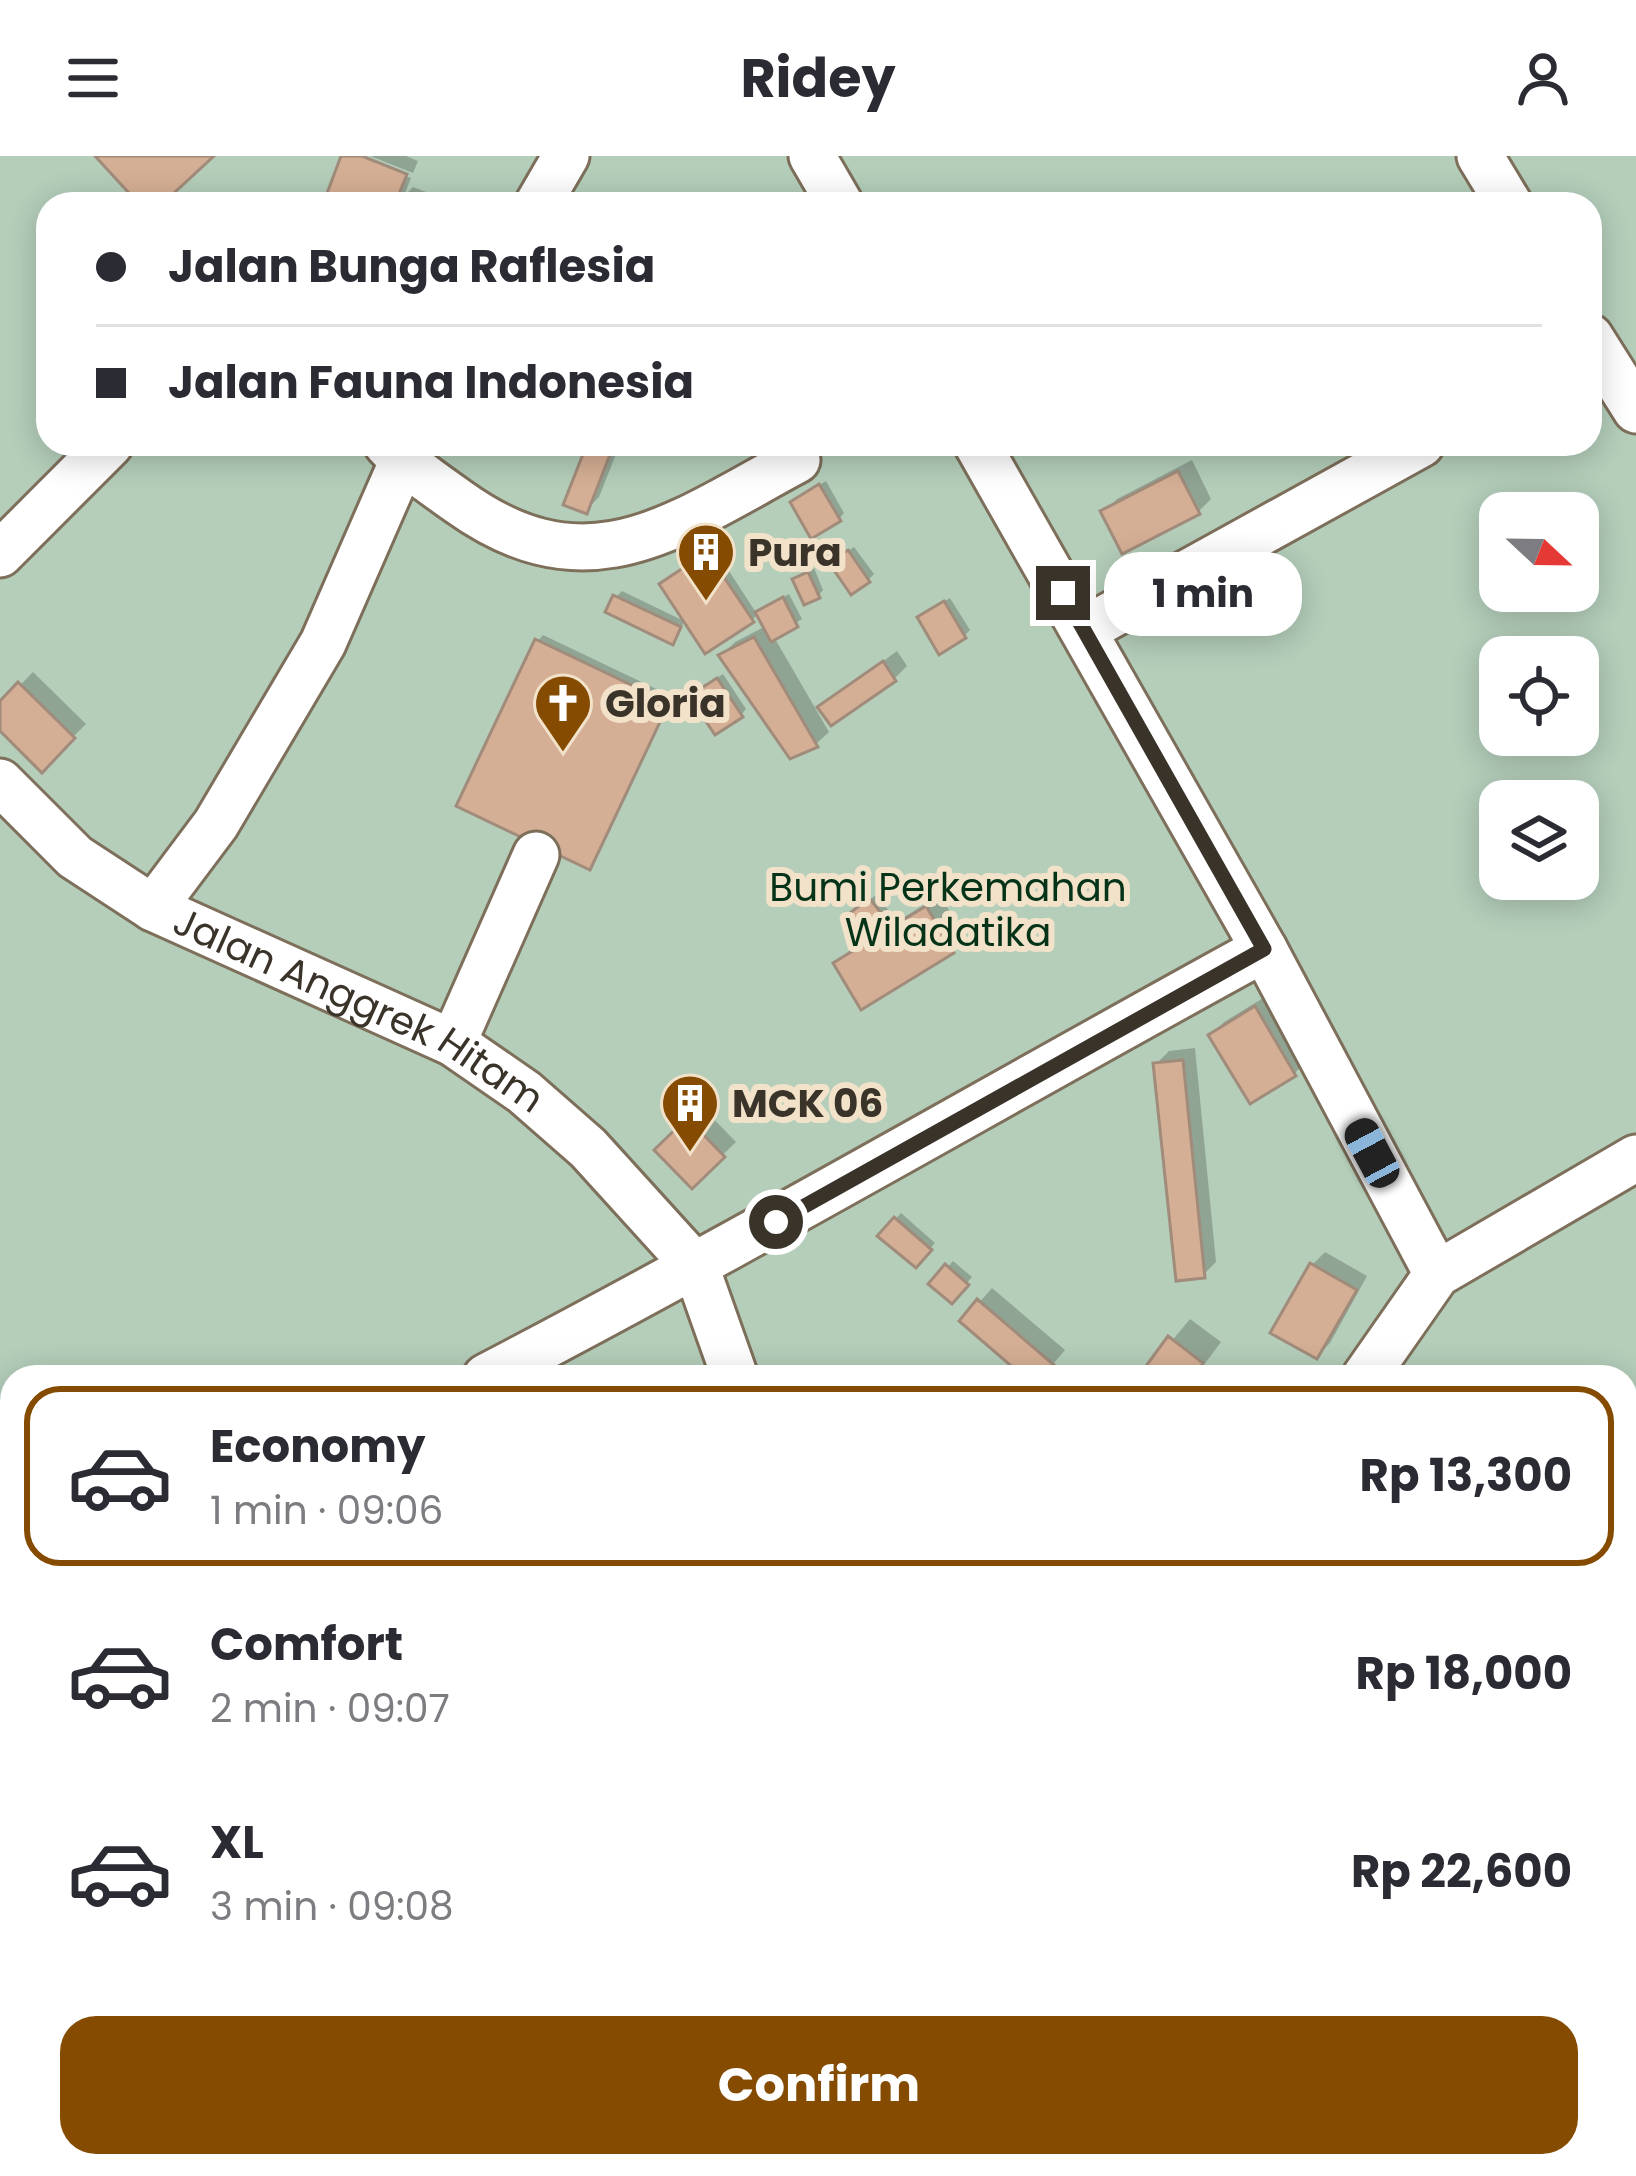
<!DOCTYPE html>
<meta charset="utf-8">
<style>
body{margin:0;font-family:Poppins,sans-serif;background:#f2f2f3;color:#2b2b33;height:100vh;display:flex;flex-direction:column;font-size:45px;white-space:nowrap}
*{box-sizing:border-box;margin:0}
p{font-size:39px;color:#7c7c81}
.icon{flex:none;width:66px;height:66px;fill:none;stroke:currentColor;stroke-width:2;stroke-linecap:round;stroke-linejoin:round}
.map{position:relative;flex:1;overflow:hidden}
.sheet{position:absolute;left:0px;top:1209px;width:1638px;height:813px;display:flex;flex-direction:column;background:#fff;border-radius:36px 36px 0 0;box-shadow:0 6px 30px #0003}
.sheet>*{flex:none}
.guide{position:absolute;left:36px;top:36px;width:1566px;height:264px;border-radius:36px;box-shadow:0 6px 30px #0003;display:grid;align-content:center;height:264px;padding:0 60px;background:#fff}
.needle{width:78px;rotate:112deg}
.fabs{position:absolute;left:1479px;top:336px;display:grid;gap:24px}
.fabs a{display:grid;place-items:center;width:120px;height:120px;border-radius:24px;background:#fff;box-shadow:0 6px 30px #0003;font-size:60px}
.end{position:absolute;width:54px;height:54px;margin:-27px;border:15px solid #3a332a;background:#fff;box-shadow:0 0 0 6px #fff}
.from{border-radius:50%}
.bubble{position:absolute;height:84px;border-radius:36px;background:#fff;box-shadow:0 6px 30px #0003;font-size:39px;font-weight:700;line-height:84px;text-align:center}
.car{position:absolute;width:36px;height:72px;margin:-36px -18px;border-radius:15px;box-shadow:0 0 9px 3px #0007;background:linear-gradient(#222 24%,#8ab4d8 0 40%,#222 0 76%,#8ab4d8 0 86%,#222 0)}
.guide b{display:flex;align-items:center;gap:42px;height:114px;font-size:45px}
.guide b+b{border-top:3px solid #e1e1e2}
.guide i{width:30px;height:30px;background:#2b2b33}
ul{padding:21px 0 0;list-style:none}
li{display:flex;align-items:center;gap:36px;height:180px;margin:0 24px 18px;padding:0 36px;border:6px solid transparent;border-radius:36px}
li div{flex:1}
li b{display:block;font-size:45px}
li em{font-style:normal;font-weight:700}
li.current{border-color:#854b00}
li>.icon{width:108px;height:108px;stroke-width:1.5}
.cta{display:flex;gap:24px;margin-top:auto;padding:24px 60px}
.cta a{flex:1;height:138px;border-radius:36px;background:#854b00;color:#fff;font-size:48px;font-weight:700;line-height:138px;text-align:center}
header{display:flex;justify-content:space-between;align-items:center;height:156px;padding:0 60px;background:#fff;font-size:54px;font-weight:700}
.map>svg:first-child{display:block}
.green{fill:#b4ceba;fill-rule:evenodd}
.shadow{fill:#0003}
.building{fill:#d5af95;stroke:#a18b7b;stroke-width:3}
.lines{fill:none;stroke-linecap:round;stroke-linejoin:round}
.minor-casing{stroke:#7d6f5a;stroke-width:51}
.minor{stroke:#fff;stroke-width:45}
.route{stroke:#3a332a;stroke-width:15}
.labels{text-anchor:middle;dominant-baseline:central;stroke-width:12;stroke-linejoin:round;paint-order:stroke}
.poi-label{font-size:39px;font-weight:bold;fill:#3a332a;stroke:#f2e2ca;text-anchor:start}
.park-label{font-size:39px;fill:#053318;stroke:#f2e2ca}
.street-label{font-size:39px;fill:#3a332a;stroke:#f2e2ca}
</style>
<header><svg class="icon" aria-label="menu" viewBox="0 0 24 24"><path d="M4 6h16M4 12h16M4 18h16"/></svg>Ridey<svg class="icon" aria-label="person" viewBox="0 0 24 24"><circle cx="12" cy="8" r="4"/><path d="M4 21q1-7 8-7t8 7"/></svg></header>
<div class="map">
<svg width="1636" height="2020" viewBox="0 0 1636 2020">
<rect width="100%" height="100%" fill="#f2e2ca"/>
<path class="green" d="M0,0h1636v2020h-1636zM48,48h1542v240h-1542zM1500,357h78v78h-78zM1500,501h78v78h-78zM1500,645h78v78h-78zM12,1221h1614v789h-1614z"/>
<path class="shadow" d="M345,0l66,22 -7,18 9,-9 13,5 -5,12h-95z
M370,0h36l12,5 -5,12z
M571,38l22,10h-30z
M591,288h29l-21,53 -13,13z
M1192,304l19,39 -13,13h-94l13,-13z
M826,325l18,32 -5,6 -40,-22z
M854,391l20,27 -6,6 -30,-22z
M714,392l43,66 7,-7 25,-13 13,25 -28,18 55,95 -13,12 -94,-89 13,-13 31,-16 -7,-13 -7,7 -84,-41z
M814,412l9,22 -5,6 -22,-16z
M622,435l62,30 -6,15 -6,5 -56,-44z
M950,442l20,32 -6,6 -38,-24z
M543,479l130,62 -84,170 -51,-226z
M897,495l10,15 -13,13 -73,28z
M33,516l53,52 -44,44 -42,-41v-21z
M723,518l23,35 -5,6 -42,-25z
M876,739l14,17 -21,19 -9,-24z
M940,739l25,42 -12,13 -91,56 -26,-42 13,-13z
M1268,839l39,65 -12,13 -44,27 -39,-65 12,-13z
M1195,892l21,214 -13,13 -47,-211 13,-13z
M702,951l34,35 -44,43 -34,-35z
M901,1057l34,30 -19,21 -34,-29z
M1325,1096l42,24 -37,67 -13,13 -5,-91z
M953,1105l19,16 -20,23 -19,-16z
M992,1132l73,62 -23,27h-14l-65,-56z
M1190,1163l31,23 -26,35h-53z"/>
<path class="building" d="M95,0h119l-52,48h-23z
M341,0h21l45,18 -12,30h-72z
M587,288h27l-27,70 -24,-9z
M1178,315l22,43 -78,40 -22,-43z
M819,328l22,37 -30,18 -21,-37z
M848,394l22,32 -19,13 -22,-32z
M707,396l47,70 -49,32 -46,-70z
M808,416l12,26 -16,7 -12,-26z
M613,439l68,32 -8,18 -68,-33z
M783,441l15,30 -27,15 -16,-30z
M944,445l22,37 -27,17 -22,-38z
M754,481l64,110 -28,12 -72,-104z
M535,483l134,64 -79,167 -134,-64z
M883,505l13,20 -65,45 -14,-19z
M717,522l26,39 -28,18 -26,-39z
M18,526l57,56 -33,35 -42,-42v-30z
M869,742l18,22 -18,15 -19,-22z
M926,750l28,47 -93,57 -28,-47z
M1255,850l41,70 -46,28 -42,-69z
M1183,904l22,218 -29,3 -23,-218z
M687,962l38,39 -33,32 -38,-39z
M894,1061l38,33 -16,18 -39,-32z
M1310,1107l47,27 -40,69 -47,-26z
M945,1108l24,21 -17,19 -24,-20z
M977,1143l77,66 -10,12h-20l-65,-56z
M1168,1180l35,27 -10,14h-55z"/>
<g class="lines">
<g class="minor-casing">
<g id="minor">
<path d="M812,0l28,48"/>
<path d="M1480,0l29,48"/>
<path d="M538,48l28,-48"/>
<path d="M1590,181l46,73"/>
<path d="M387,288c21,23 47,40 72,58 130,93 217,23 338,-42"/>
<path d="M977,288l287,505 173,325"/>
<path d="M0,398l110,-110"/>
<path d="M1084,474l337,-186"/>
<path id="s1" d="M0,626l75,75 78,51 300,135 71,49 64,56 108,119 39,110"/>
<path d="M153,752l63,-84 107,-181 87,-199"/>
<path d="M453,887l83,-188"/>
<path d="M486,1221c263,-137 518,-286 778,-428"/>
<path d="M1365,1221l72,-103 199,-116"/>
<path d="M0,1475l12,-7"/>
<path d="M0,1787l12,23"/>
<path d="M123,2010l6,10"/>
<path d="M932,2010l3,10"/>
<path d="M1400,2010l6,10"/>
</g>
</g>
<use href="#minor" class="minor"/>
</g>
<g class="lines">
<path class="route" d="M776,1066l488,-273 -201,-356"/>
</g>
<defs>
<g id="building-pin" transform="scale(3)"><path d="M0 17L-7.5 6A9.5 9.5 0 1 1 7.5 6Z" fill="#854b00" stroke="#f2e2ca"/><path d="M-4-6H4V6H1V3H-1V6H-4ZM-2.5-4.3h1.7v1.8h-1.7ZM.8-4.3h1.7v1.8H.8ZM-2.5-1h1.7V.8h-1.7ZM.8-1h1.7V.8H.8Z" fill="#fff"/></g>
<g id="church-pin" transform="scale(3)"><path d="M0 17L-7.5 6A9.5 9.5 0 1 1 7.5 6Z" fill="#854b00" stroke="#f2e2ca"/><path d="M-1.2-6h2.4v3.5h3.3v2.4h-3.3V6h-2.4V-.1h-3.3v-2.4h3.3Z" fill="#fff"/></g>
</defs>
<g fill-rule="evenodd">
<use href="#building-pin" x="706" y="396"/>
<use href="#church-pin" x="563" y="547"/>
<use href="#building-pin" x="690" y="947"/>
</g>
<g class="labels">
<g class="poi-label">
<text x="748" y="396">Pura</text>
<text x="605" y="547">Gloria</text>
<text x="732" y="947">MCK 06</text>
</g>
<g class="park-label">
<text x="948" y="731">Bumi Perkemahan<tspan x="948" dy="45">Wiladatika</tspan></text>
</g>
<g class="street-label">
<text stroke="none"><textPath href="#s1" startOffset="429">Jalan Anggrek Hitam</textPath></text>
</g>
</g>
</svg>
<div class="fabs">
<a><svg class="needle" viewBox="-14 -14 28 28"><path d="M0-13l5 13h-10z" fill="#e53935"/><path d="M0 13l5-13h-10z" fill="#7c7c81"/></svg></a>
<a><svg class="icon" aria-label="locate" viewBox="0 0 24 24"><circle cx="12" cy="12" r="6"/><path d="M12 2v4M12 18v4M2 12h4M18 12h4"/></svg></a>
<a><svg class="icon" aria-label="layers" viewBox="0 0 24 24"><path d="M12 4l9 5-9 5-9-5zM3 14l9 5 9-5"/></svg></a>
</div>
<i class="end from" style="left:776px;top:1066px"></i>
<i class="end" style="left:1063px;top:437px"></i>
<div class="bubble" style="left:1104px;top:396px;width:198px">1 min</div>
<i class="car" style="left:1372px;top:997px;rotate:332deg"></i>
<div class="guide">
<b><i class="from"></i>Jalan Bunga Raflesia</b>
<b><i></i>Jalan Fauna Indonesia</b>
</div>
<section class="sheet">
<ul>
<li class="current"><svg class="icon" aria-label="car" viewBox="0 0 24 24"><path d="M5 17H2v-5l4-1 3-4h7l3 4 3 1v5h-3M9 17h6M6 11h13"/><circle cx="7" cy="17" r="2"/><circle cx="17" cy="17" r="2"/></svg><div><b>Economy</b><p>1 min · 09:06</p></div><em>Rp 13,300</em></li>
<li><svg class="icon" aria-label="car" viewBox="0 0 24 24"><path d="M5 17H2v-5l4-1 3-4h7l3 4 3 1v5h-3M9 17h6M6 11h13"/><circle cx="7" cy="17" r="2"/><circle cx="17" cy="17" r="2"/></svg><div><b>Comfort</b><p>2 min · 09:07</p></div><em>Rp 18,000</em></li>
<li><svg class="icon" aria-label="car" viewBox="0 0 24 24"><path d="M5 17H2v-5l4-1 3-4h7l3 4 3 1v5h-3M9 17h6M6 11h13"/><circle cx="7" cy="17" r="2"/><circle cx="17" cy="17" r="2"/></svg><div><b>XL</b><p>3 min · 09:08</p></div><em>Rp 22,600</em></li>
</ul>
<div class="cta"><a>Confirm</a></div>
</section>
</div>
